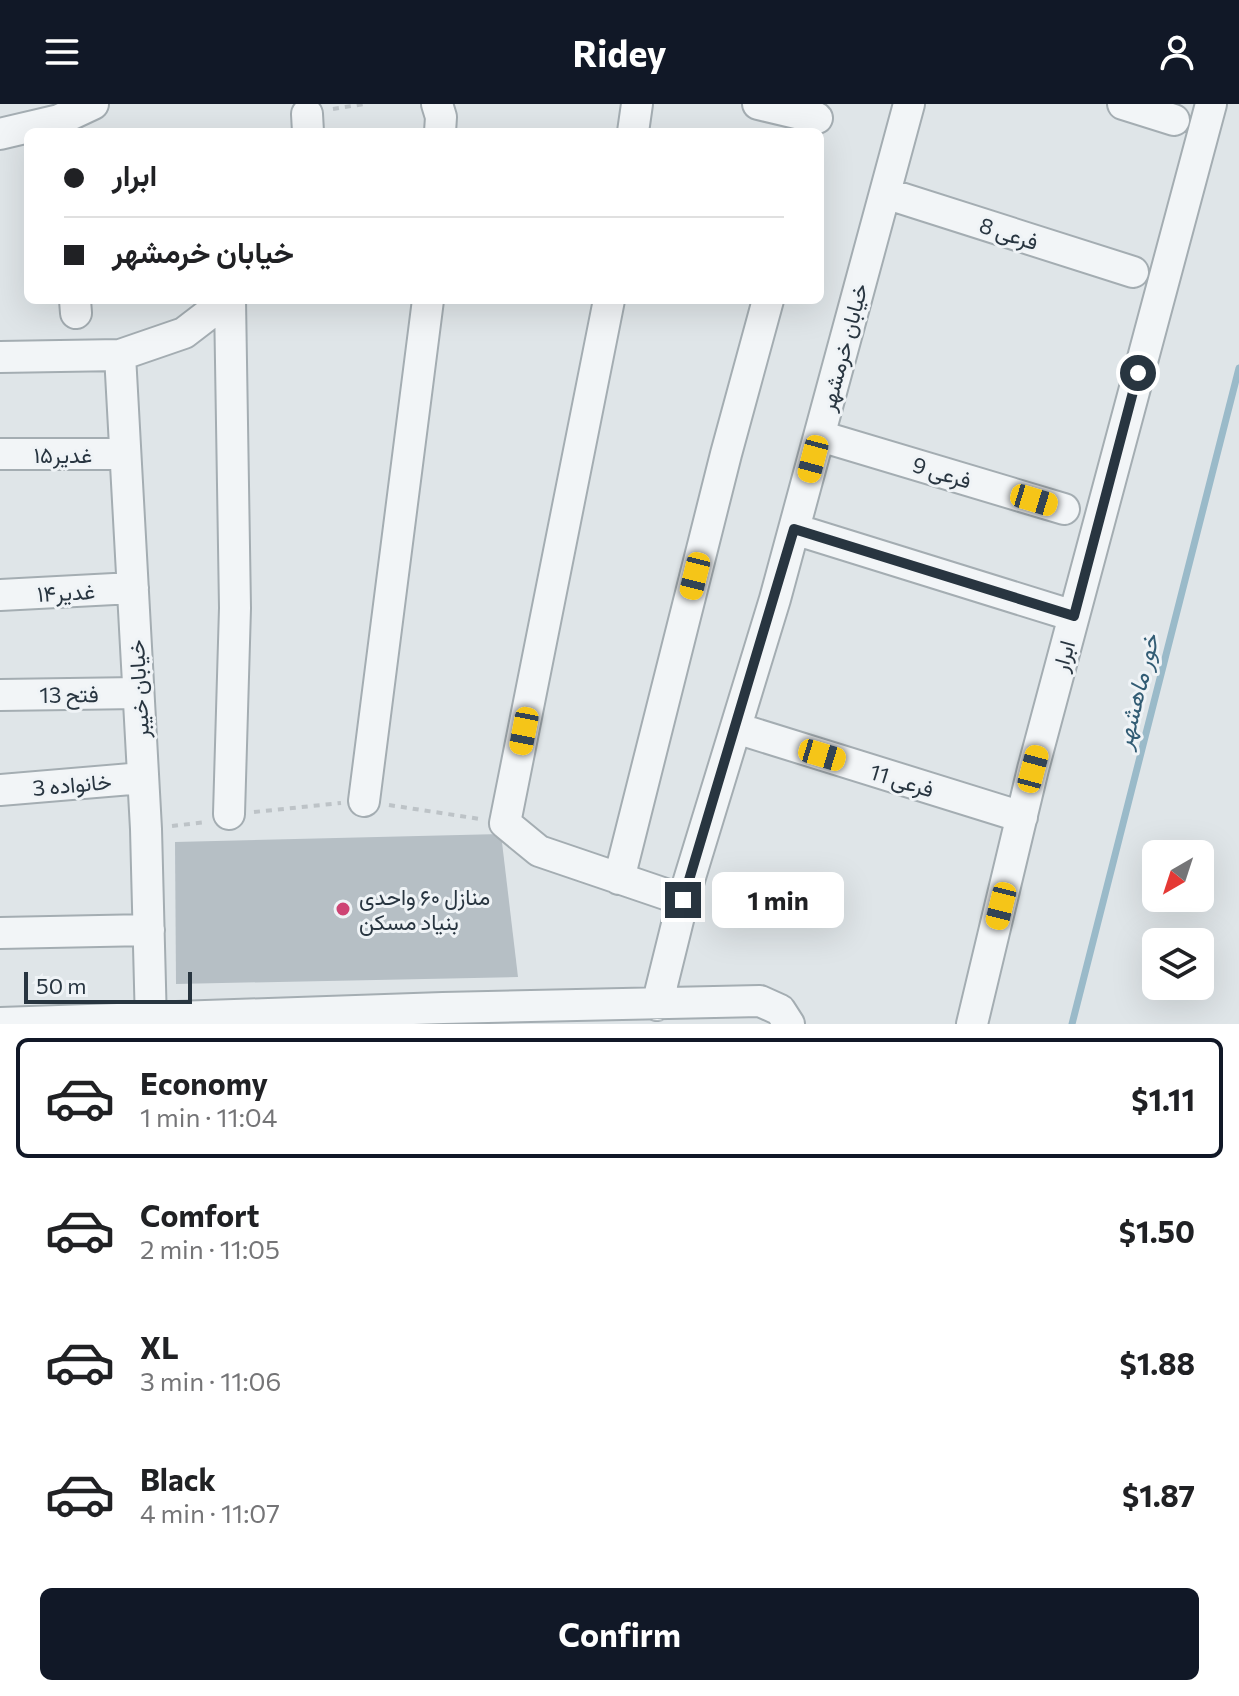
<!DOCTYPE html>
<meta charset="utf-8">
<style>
body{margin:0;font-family:Commissioner,Vazirmatn,sans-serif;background:#f6f6f6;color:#202124;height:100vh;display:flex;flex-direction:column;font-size:30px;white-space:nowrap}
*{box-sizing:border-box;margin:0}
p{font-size:26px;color:#757577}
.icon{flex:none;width:44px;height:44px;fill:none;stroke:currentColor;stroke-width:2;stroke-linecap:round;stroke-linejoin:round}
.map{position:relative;height:920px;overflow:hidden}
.side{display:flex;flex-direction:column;background:#fff;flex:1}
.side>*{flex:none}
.guide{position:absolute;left:24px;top:24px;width:800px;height:176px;border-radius:12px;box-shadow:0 8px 32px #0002;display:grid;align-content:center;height:176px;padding:0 40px;background:#fff}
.needle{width:52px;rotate:219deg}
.buttons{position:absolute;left:1142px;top:736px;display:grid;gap:16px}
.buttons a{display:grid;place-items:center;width:72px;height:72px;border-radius:12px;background:#fff;box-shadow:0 8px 32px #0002;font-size:40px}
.scale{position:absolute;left:24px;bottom:20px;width:168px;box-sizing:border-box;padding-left:8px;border:4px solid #283540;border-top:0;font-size:22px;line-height:28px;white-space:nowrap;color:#283540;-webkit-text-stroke:6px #eff3f6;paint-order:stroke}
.end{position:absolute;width:36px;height:36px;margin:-18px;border:10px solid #283540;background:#fff;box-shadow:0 0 0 4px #fff}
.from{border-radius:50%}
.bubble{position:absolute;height:56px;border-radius:12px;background:#fff;box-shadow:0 8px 32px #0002;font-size:26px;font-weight:700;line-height:56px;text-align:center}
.car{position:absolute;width:24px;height:48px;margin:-24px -12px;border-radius:10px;box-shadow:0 0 6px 2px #0007;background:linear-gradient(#f5c518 24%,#345 0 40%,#f5c518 0 76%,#345 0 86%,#f5c518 0)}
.guide b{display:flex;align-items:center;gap:28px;height:76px;font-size:30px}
.guide b+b{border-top:2px solid #e0e0e0}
.guide i{width:20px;height:20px;background:#202124}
ul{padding:14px 0 0;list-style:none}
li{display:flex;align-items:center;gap:24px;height:120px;margin:0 16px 12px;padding:0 24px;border:4px solid transparent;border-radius:12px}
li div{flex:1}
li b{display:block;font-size:30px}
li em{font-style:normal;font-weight:700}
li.on{border-color:#111827}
li>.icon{width:72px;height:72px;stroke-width:1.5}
.button{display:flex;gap:16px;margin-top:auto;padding:16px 40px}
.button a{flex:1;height:92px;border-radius:12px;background:#111827;color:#fff;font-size:32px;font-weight:700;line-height:92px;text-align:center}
header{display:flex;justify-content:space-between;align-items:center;height:104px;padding:0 40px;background:#111827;color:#fff;font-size:36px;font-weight:700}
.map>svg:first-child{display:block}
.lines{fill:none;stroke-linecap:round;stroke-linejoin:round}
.stream{stroke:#9abac9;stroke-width:7}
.building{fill:#b6bfc5}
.minor-casing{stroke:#a4adb2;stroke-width:34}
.path{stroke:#bdc3c7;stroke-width:4;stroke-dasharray:6 6;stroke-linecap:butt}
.minor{stroke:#f2f5f7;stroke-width:30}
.route{stroke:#283540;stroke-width:10}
.poi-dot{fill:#ce4474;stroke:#eff3f6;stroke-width:3}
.labels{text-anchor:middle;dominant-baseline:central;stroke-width:6;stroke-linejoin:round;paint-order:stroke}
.street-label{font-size:22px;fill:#283540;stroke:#eff3f6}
.poi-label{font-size:22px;fill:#283540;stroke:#eff3f6;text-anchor:start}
.water-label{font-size:24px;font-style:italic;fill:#325c74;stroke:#eff3f6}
</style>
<header><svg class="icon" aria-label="menu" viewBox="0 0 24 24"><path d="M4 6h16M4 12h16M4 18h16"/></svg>Ridey<svg class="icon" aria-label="person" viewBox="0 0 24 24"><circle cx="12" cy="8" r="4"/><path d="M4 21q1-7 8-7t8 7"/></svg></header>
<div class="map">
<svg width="1239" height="920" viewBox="0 0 1239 920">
<rect width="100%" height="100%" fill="#dfe5e8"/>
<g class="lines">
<path class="stream" d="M1072,920l167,-656"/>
</g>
<path class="building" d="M501,730l17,143 -342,7 -1,-142z"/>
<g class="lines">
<g class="minor-casing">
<path id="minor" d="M437,0l4,13 -1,15
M758,0l59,14
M1123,0l51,16
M307,10l1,18
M633,28l4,-28
M0,30l59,-14 34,-16
M885,89l248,79
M75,196l1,13
M609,196l-104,523 34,28 144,49
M120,251l26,474 5,195
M0,253l120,-2 64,-22 43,-33
M820,332l244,73
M0,350h125
M794,425l280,87
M0,491l133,-7
M0,591l138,-2
M736,624l286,89
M0,686l143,-12
M364,697l64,-501
M229,710l6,-206 -5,-308
M619,775l107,-425 42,-154
M0,829l149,-3
M657,901l26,-105 92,-301 134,-495
M0,919l443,-15 317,-7 20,9 9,14
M972,920l61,-255 178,-665"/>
</g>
<path class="path" d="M333,5l31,-5
M389,701l91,14
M254,708l87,-9
M172,722l35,-4"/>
<use href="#minor" class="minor"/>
</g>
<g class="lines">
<path class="route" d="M683,796l111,-371 280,87 64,-243"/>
</g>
<circle class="poi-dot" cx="343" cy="805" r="8"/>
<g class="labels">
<g class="street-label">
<text transform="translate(1009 129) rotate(18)">فرعی 8</text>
<text transform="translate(843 243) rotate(-75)">خیابان خرمشهر</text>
<text x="63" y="350">غدیر۱۵</text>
<text transform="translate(942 368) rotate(17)">فرعی 9</text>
<text transform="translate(66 488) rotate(-3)">غدیر۱۴</text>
<text transform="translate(1063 552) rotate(-75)">ابرار</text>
<text transform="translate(138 585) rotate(-93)">خیابان خیبر</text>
<text transform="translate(69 590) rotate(-1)">فتح 13</text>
<text transform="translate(902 676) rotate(17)">فرعی 11</text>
<text transform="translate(72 680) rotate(-5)">خانواده 3</text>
</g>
<g class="poi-label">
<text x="359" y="792">منازل ۶۰ واحدی<tspan x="359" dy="25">بنیاد مسکن</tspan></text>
</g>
<g class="water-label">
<text transform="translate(1136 587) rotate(-76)">خور ماهشهر</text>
</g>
</g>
</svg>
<div class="buttons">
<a><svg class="needle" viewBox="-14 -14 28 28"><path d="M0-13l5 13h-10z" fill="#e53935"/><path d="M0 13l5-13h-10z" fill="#757577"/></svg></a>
<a><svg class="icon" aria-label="layers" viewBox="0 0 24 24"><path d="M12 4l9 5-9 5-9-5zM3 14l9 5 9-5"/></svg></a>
</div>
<div class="scale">50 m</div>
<i class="end from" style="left:1138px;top:269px"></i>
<i class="end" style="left:683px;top:796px"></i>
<div class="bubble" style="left:712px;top:768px;width:132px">1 min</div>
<i class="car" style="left:813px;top:355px;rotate:195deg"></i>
<i class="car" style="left:1034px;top:396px;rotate:107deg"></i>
<i class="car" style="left:695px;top:472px;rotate:194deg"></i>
<i class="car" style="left:524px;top:627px;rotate:191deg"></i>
<i class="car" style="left:822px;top:651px;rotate:107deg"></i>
<i class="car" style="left:1033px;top:665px;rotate:15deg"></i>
<i class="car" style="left:1001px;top:802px;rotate:194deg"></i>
<div class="guide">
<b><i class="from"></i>ابرار</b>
<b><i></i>خیابان خرمشهر</b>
</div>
</div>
<section class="side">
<ul>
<li class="on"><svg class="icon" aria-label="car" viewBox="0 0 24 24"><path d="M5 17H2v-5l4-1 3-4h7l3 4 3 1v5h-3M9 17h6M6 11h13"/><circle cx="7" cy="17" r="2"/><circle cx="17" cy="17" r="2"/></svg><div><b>Economy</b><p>1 min · 11:04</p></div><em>$1.11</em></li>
<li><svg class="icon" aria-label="car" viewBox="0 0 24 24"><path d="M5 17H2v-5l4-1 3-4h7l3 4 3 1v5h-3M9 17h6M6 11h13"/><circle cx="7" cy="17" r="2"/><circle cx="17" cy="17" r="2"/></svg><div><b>Comfort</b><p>2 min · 11:05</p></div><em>$1.50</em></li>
<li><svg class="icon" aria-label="car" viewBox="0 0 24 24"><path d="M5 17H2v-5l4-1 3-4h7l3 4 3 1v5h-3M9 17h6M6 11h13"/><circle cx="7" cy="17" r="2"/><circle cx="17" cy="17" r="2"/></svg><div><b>XL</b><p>3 min · 11:06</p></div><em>$1.88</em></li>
<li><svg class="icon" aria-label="car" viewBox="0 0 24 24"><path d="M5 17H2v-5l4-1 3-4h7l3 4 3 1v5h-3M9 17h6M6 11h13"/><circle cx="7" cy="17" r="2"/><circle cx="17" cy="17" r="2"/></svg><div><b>Black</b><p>4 min · 11:07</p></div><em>$1.87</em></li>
</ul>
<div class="button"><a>Confirm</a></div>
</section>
